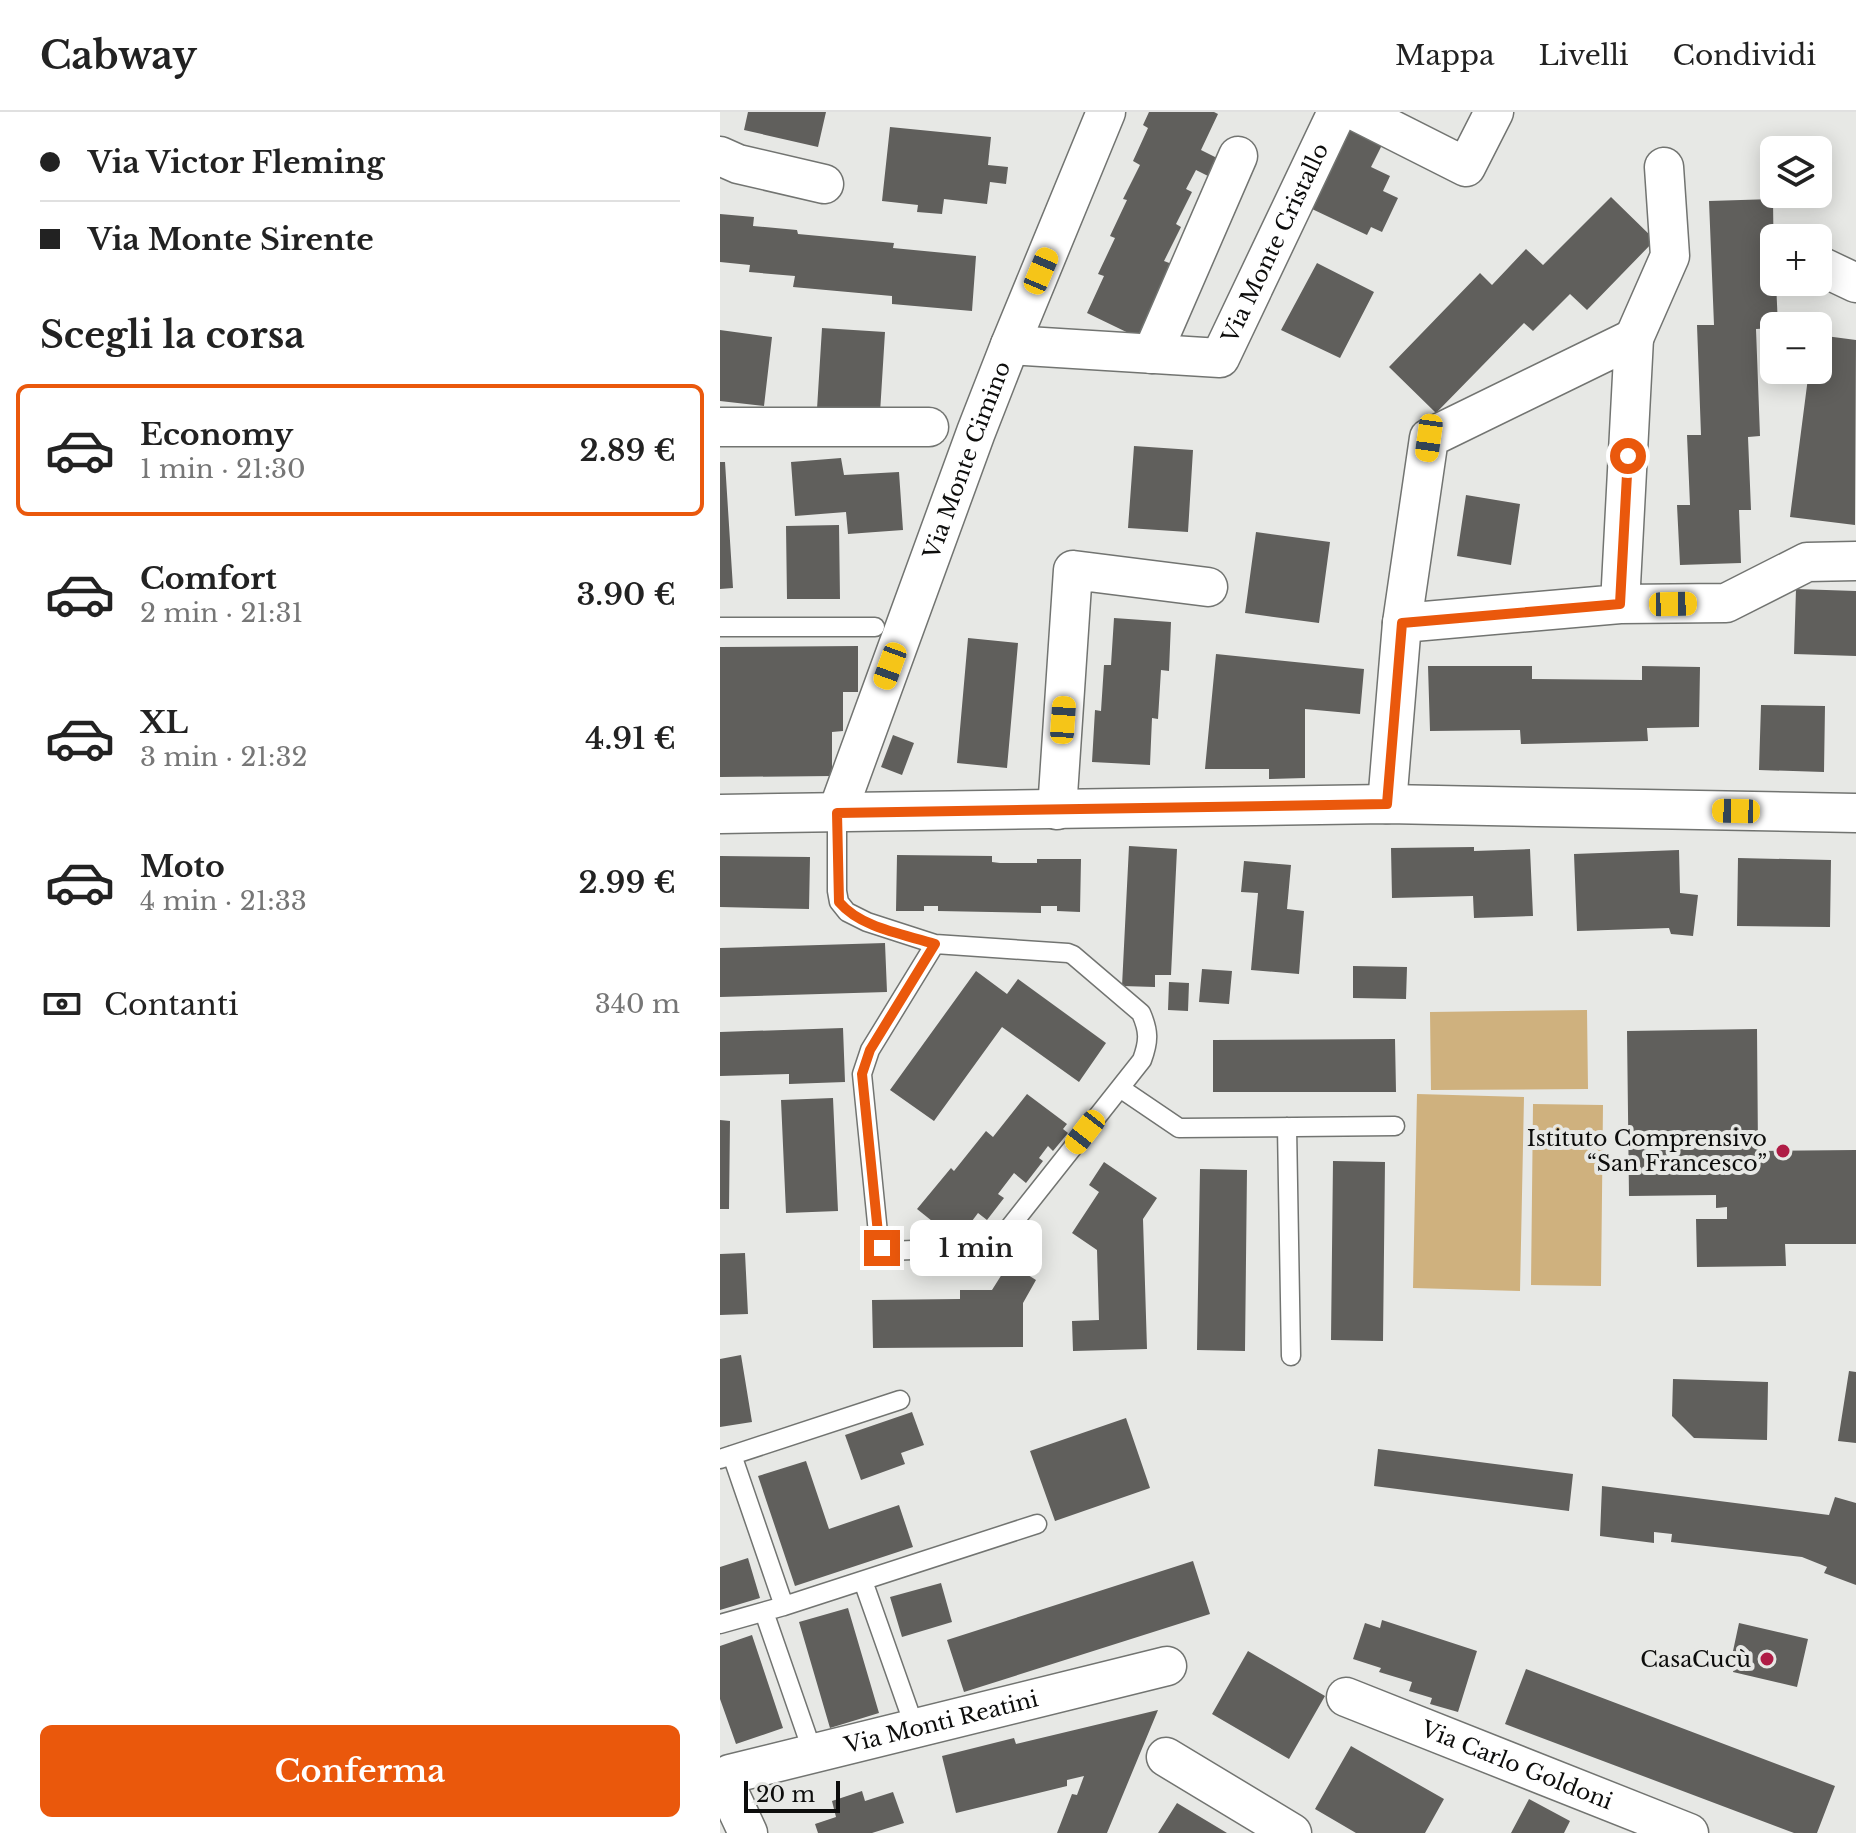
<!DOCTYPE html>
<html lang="it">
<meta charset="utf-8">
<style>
body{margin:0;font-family:"Libre Baskerville",serif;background:#f2f2f2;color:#222;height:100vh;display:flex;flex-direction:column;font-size:30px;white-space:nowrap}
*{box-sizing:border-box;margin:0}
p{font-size:26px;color:#767676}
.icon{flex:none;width:44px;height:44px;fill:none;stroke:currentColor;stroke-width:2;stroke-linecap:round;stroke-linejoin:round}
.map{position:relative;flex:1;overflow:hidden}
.details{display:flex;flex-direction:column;background:#fff;width:720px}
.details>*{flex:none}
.guide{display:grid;align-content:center;height:176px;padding:0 40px;background:#fff}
.buttons{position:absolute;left:1040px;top:24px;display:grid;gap:16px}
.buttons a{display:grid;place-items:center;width:72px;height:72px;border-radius:12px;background:#fff;box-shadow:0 4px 20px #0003;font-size:40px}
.scale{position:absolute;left:24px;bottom:20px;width:96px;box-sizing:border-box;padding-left:8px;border:4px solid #0d0d0c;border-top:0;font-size:22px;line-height:28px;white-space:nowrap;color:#0d0d0c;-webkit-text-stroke:6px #e7e8e5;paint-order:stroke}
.end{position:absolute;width:36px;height:36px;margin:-18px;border:10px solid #ea580c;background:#fff;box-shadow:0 0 0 4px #fff}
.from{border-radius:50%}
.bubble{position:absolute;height:56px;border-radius:12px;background:#fff;box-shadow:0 4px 20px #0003;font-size:26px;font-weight:600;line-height:56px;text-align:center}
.car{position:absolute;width:24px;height:48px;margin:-24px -12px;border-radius:10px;box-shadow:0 0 6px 2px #0007;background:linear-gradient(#f5c518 24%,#345 0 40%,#f5c518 0 76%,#345 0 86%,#f5c518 0)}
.guide b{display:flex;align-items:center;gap:28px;height:76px;font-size:30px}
.guide b+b{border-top:2px solid #e0e0e0}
.guide i{width:20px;height:20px;background:#222}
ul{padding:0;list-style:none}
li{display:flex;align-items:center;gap:24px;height:132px;margin:0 16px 12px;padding:0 24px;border:4px solid transparent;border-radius:12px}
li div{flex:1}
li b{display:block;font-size:30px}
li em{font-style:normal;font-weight:600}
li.on{border-color:#ea580c}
li>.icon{width:72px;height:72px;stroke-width:1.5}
h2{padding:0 40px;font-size:36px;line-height:96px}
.pay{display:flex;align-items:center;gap:20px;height:88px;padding:0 40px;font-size:30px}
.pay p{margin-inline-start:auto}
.cta{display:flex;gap:16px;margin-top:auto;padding:16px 40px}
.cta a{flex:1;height:92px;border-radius:12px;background:#ea580c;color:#fff;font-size:32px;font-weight:600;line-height:92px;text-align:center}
header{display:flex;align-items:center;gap:48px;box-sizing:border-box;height:112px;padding:0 40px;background:#fff;border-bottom:2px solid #e0e0e0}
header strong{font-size:38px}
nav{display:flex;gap:44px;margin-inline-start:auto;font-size:28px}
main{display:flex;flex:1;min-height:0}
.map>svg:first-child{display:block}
.park{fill:#cfb17e}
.building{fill:#605f5c}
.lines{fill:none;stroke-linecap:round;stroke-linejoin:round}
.lane-casing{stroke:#727471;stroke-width:21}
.street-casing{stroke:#727471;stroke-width:41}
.lane{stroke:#fff;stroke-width:18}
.street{stroke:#fff;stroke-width:38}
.route{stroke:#ea580c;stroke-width:10}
.poi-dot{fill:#af1c45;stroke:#e7e8e5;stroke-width:3}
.labels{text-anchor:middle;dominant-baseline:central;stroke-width:8;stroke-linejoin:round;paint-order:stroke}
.street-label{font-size:22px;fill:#0d0d0c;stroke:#e7e8e5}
.poi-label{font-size:22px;fill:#0d0d0c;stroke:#e7e8e5;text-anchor:end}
</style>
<header>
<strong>Cabway</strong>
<nav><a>Mappa</a><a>Livelli</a><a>Condividi</a></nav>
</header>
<main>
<section class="details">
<div class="guide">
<b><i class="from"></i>Via Victor Fleming</b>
<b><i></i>Via Monte Sirente</b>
</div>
<h2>Scegli la corsa</h2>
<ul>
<li class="on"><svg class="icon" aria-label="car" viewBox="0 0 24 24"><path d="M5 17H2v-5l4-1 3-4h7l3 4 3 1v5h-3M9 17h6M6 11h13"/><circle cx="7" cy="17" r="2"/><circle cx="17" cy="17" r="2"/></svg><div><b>Economy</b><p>1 min · 21:30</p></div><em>2.89 €</em></li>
<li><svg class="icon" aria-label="car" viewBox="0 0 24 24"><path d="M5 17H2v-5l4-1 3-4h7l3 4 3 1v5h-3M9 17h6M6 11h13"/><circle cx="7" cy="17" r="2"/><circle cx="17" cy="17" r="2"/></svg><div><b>Comfort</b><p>2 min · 21:31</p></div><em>3.90 €</em></li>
<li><svg class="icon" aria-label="car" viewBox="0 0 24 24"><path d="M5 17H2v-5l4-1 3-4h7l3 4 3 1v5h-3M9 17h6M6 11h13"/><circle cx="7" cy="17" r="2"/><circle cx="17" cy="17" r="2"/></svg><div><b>XL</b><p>3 min · 21:32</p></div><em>4.91 €</em></li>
<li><svg class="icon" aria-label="car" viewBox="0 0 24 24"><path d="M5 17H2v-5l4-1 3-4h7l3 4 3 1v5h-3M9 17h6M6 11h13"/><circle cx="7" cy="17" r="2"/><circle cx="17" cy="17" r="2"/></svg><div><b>Moto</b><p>4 min · 21:33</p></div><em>2.99 €</em></li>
</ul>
<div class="pay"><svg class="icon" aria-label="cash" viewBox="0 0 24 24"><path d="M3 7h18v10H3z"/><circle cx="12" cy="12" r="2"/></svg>Contanti<p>340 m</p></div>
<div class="cta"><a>Conferma</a></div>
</section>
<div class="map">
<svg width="1136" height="1721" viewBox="0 0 1136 1721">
<rect width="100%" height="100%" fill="#e7e8e5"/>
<path class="park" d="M867,898l1,79 -157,1 -1,-78z
M697,982l107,3 -4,194 -107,-3z
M813,992l70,1 -2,181 -70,-1z"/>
<path class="building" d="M28,0h78l-8,35 -74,-17z
M429,0h65l4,2 -17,36 18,9 -9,18 -14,-7 -10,19 6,3 -16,32 5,3 -17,34 8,3 -17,34 7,3 -19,39 -56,-27 17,-37 -6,-2 17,-36 -5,-2 17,-36 -4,-1 17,-34 -7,-4 15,-33 -5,-3z
M632,12l33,15 -14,28 19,9 -7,15 15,7 -16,34 -11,-5 -4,8 -55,-26z
M170,15l101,10 -3,28 20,2 -2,17 -16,-2 -3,22 -43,-5 -2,15 -25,-2 1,-7 -36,-4z
M891,85l44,43 -68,70 -17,-16 -37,37 -9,-8 -88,90 -47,-46 91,-94 12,12 34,-36 17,16z
M1053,87l1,83h2l2,44h-4v2l-18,1 4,107 -12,1 3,73h-12l2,53 -61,2 -3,-60h13l-3,-70h14l-4,-110h17l-5,-124z
M0,102l34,3 -1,9 44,4 1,4 96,9 -1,5 83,8 -4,55 -80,-7v-8l-99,-9 2,-11 -46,-4 1,-7 -30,-3z
M597,151l57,29 -34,66 -59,-28z
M102,216l63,4 -5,81 -63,-4z
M0,218l52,7 -8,69 -44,-5z
M1098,223l38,5 -1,185 -65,-8 19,-147h9z
M414,334l59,4 -5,82 -60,-4z
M121,346l3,17 55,-3 4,58 -55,4 -2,-22 -51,4 -4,-54z
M0,350h5l8,126 -13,1z
M746,383l54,9 -9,61 -54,-9z
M119,413l1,74h-53l-1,-73z
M536,420l74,10 -11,81 -74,-10z
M1076,477l60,2v65l-62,-2z
M394,506l57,4 -2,49 -8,-1 -3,49 -6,-1 -2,47 -58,-3 3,-52 6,1 3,-46h7z
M248,526l50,5 -11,125 -50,-5z
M138,534v46h-15v39l-11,1v44l-112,1v-130z
M496,542l148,15 -4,45 -55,-5v69l-36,1v-10h-64z
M708,554h104v13l110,1v-14l58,1 -1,60 -52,1 1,13 -127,3 -1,-14 -90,1z
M1041,593l64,1 -1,66 -65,-2z
M173,623l21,8 -12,32 -21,-8z
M409,734l48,3 -6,126h-16v12l-33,-1z
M754,735v4l56,-2 3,67 -59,2 -1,-22 -81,2 -1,-50z
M959,738l1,43 18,2 -5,41 -22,-2 -2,-6 -92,3 -3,-77z
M177,743l95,1v6l8,1h37v-4h44l-1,53 -23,-1v-5h-16v7l-103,-2v-5h-14v5h-28z
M0,744l90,1 -1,52 -89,-2z
M1018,746l93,2 -1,67 -93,-1z
M524,749l47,4 -4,44 17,2 -5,63 -48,-4 7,-77 -17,-1z
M165,831l2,49 -167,5v-49z
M633,854l54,1 -1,32 -53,-1z
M482,857l30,2 -3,33 -30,-2z
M256,859l31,23 11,-15 88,64 -27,39 -77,-55 -68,94 -44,-31z
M449,870l20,1 -1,28 -20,-1z
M123,916l2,54 -56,2v-10l-69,2v-44z
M1037,917l1,122 98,-1v94h-71l1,22 -89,1 -1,-48h31v-12l-11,1v-13l-87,1 -2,-165z
M675,927l1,53h-183v-52z
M307,982l40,30 -4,5 5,4 -15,18 -5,-5 -9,12 4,3 -17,22 -12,-10 -16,21 6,4 -17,22 -9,-7 -21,28 -40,-32 34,-41 3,3 32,-40 7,6z
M113,986l5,113 -52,2 -5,-113z
M0,1008l10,1 -1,88h-9z
M613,1049l52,1 -2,179 -52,-1z
M384,1050l53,36 -14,21 4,130 -74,2 -1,-30 27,-1 -2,-70 -25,-17 27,-41 -10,-7z
M480,1057l47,1 -2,181 -48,-1z
M25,1141l3,61 -28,1v-61z
M289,1151l27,17 -13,23v44l-150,1 -1,-48 88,-1v-9h32z
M21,1243l11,67 -32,5v-68z
M1129,1259l7,1v71l-18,-2z
M953,1267l95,3 -1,58 -73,-2 -22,-22z
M192,1300l12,33 -23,8 4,11 -44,16 -16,-45z
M406,1306l24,70 -95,33 -25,-70z
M658,1337l195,25 -4,37 -195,-25z
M86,1349l23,68 70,-24 14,42 -118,39 -37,-110z
M882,1374l227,29 6,-18 21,6v82l-32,-12 3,-6 -25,-10 -131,-15 1,-8 -18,-2v11l-54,-7z
M28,1446l12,40 -40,12v-43z
M473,1449l17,53 -246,78 -17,-52z
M221,1471l11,39 -50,15 -12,-40z
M128,1496l31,105 -49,15 -31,-106z
M662,1508l95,31 -19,61 -28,-8 2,-6 -23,-7 3,-9 -33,-10 2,-4 -28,-9 12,-36 15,5z
M1019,1511l69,16 -11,48 -64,-15 4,-20 -4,-1z
M32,1523l31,93 -47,16 -16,-45v-53z
M528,1539l77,45 -36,63 -77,-45z
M806,1557l309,117 -18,47h-23l-289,-109z
M438,1598l-51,123h-50l15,-39 5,1 7,-19 -17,4v6l-111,27 -14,-57 72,-18 2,6z
M631,1634l93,53 -19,34h-69l-41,-24z
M142,1679l3,10 28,-9 11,31 -32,10h-54l-3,-9 21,-7 -4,-16z
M809,1687l41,22 -6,12h-53z
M457,1691l50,30h-69z"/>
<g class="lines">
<g class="lane-casing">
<path id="lane" d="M0,515h155
M117,701v78l2,11 8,10 20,10 68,22 133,9 5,2 68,58c8,18 8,28 1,47l-144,182 -10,5 -100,4 -6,-3 -3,-5 -17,-169 8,-24 65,-106
M400,976l59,40 216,-2
M567,1015l4,229
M12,1343l52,151
M0,1347l180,-59
M143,1469l52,147
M44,1500l49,141
M0,1512l64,-18 253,-82"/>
</g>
<g class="street-casing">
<g id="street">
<path d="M637,0l109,55 28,-55"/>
<path d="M0,44l18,8 86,20"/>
<path d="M1098,153l38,18"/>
<path d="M914,226l36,-82 -6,-89"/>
<path id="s1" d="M290,233l210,13 117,-246"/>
<path d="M432,242l86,-198"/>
<path d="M0,315h209"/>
<path d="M900,492l14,-266 -205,100 -27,185 218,-19 106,-1 81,-41 49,-1"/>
<path d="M667,692l15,-181"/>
<path d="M337,698l16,-240 135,17"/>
<path id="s2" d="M117,701l139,-381 34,-87 96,-233"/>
<path d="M0,702l667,-10 469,9"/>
<path id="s3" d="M626,1585l343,136"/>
<path d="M446,1645l126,76"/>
<path id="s4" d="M28,1721l-21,-45v-8l3,-6 437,-108"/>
</g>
</g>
<use href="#lane" class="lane"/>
<use href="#street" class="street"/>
</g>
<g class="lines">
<path class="route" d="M162,1136l-3,-5 -17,-169 8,-24 65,-106c-32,-10 -74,-16 -96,-42l-2,-89 550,-9 15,-181 218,-19 8,-148"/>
</g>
<g class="poi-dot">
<circle cx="1063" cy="1039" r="8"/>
<circle cx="1047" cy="1547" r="8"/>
</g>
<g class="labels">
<g class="street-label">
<text stroke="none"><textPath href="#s1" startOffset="338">Via Monte Cristallo</textPath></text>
<text stroke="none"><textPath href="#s2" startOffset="376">Via Monte Cimino</textPath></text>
<text stroke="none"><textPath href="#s4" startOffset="282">Via Monti Reatini</textPath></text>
<text stroke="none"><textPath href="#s3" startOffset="184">Via Carlo Goldoni</textPath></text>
</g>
<g class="poi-label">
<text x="1047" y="1026">Istituto Comprensivo<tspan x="1047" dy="25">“San Francesco”</tspan></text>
<text x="1031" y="1547">CasaCucù</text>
</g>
</g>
</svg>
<div class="buttons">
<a><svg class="icon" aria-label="layers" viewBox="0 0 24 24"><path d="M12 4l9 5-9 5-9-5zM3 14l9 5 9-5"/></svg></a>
<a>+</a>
<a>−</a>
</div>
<div class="scale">20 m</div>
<i class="end from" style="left:908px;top:344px"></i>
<i class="end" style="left:162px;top:1136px"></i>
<div class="bubble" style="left:190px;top:1108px;width:132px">1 min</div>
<i class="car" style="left:321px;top:159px;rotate:23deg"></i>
<i class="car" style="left:709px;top:326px;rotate:188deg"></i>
<i class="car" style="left:953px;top:492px;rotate:89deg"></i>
<i class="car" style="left:170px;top:554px;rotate:200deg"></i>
<i class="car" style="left:343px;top:608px;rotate:4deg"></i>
<i class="car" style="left:1016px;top:699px;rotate:271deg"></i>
<i class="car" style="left:365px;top:1020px;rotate:218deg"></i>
</div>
</main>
